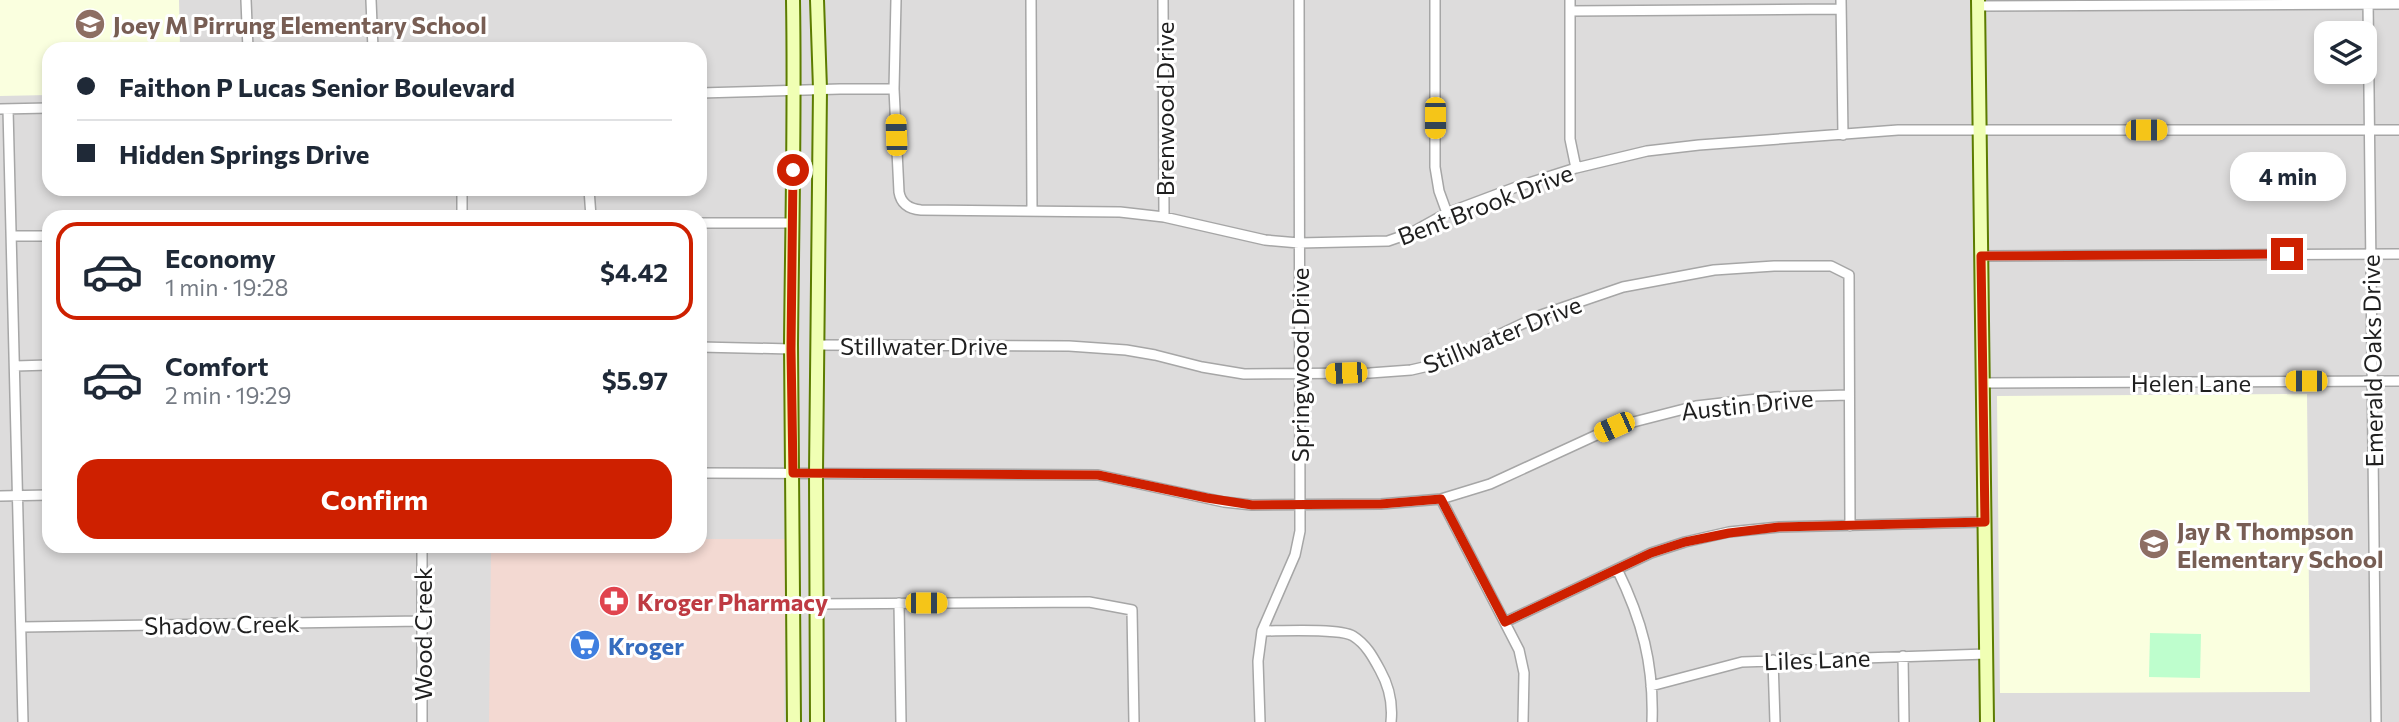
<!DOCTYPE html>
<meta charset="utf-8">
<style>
body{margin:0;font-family:Commissioner,sans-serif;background:#f2f2f3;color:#1f2937;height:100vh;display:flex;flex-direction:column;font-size:26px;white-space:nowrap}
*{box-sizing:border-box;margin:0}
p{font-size:23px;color:#747a83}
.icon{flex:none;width:38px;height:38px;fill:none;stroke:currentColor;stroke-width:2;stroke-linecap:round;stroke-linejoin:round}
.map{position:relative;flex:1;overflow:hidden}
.side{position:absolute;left:42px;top:210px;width:665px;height:343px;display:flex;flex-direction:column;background:#fff;border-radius:21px;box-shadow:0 4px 10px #0003}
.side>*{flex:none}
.hud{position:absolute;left:42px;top:42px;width:665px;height:154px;border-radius:21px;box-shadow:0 4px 10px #0003;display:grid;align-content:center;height:154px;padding:0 35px;background:#fff}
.fabs{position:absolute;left:2314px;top:21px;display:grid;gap:14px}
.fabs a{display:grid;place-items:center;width:63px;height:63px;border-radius:14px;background:#fff;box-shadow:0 4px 10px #0003;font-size:35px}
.end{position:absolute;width:32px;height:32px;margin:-16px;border:9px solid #ce2000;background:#fff;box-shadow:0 0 0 4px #fff}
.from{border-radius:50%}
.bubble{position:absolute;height:49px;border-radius:21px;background:#fff;box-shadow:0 4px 10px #0003;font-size:23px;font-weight:700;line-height:49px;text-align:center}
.car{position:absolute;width:21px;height:42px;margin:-21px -10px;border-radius:9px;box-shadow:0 0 5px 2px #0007;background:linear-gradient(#f5c518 24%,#345 0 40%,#f5c518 0 76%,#345 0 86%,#f5c518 0)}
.hud b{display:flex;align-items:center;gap:24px;height:66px;font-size:26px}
.hud b+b{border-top:2px solid #e0e1e3}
.hud i{width:18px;height:18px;background:#1f2937}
ul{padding:12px 0 0;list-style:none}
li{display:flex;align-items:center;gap:21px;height:98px;margin:0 14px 10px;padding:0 21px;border:4px solid transparent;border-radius:21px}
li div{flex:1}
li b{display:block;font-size:26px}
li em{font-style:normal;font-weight:700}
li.active{border-color:#ce2000}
li>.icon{width:63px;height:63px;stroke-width:1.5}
.button{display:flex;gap:14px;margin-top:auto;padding:14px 35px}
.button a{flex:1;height:80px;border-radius:21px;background:#ce2000;color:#fff;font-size:28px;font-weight:700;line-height:80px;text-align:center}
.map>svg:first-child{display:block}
.residential{fill:#dddcdc;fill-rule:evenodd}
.commercial{fill:#f3d9d2}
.education{fill:#faffdf}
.park{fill:#befecd}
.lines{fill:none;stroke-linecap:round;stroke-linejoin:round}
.street-casing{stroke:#a6a6a6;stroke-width:12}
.secondary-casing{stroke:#5c7c00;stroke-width:16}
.street{stroke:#fff;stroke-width:9}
.secondary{stroke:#f0ffb4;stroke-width:12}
.route{stroke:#ce2000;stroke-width:9}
.labels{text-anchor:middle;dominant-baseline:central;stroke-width:6;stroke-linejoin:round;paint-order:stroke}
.education-label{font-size:24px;font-weight:bold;fill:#785e54;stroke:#fff;text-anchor:start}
.street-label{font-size:24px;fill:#1f1f1f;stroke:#fff}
.health-label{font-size:24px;font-weight:bold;fill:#be3a42;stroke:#fff;text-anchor:start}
.shop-label{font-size:24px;font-weight:bold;fill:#366cbe;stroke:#fff;text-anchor:start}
</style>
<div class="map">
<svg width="2399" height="722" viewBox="0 0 2399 722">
<rect width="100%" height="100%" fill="#f1efe4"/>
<path class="residential" d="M0,0h2399v722h-2399zM2326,33h38v39h-38zM49,49h651v140h-651zM49,217h651v329h-651z"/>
<path class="commercial" d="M700,539h86l-2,183h-295l2,-169 6,-7h203z"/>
<path class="education" d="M0,0h179l1,49h-131v46l-49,1z
M2307,394l3,298 -310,1 -3,-297z"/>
<path class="park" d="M2150,633l51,1 -1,44 -51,-1z"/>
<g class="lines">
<g class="street-casing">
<path id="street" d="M246,0l2,49
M371,0l2,49
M896,0l-2,89 5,103c2,12 10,17 22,18l199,2 44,5 101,23 34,3 89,-2 23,-8 36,-20 72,-27 57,-18 71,-17 52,-6 199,-15h501
M1031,0l1,211
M1163,0l1,217
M1435,0v167l4,24 8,22
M1570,0v139l6,29
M1841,0l2,135
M2368,0l8,722
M1978,6l421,-2
M1570,11l271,-2
M700,93l140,-4h54
M0,109l49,-1
M8,109l15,613
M462,189v28
M589,189l2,28
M700,223h92
M12,236h37
M1981,256l418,-2
M817,345l252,1 57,4 29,5 47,12 42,7 126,-1 41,-3 26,-6 104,-49 82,-28 91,-17 60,-4h57l18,9 1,251
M700,347l91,2
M15,366l34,-1
M1983,383l416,-2
M700,473l398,2 126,27 28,3 129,-1 60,-5 49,-15 124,-57 82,-21 79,-9 74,-2
M0,496l49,-1
M1441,499l78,151 5,23 -1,49
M422,546v176
M1617,569c25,51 37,95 35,153
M899,603l2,119
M816,604l273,-2 43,8 2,112
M1505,622l146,-69 34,-11 44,-10 50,-5 206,-5
M22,627l400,-6
M1262,631c19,0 78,-3 91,5 13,8 20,21 27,34 9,16 13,33 11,52
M1903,656l1,66
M1773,660l2,62
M1651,686l91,-24 245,-8
M1260,722l-2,-61 4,-30 33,-76 5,-24 -1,-531"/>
</g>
<g class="secondary-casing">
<path id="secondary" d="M793,0c2,115 -1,230 -2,345 0,126 3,251 3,377
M1978,0l9,722
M817,722l-1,-249 4,-384 -3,-89"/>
</g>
<use href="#street" class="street"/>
<use href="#secondary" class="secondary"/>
</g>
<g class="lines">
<path class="route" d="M793,170l-2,179 2,124 305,2 109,23 45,7 129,-1 60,-5 64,123 146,-69 34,-11 44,-9 50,-6 206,-5 -4,-266 306,-2"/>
</g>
<defs>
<g id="school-disc" transform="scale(1.575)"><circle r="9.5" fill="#8d6e63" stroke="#fff"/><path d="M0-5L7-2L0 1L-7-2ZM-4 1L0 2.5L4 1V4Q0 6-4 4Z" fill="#fff"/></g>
<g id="pharmacy-disc" transform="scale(1.575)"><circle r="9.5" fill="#e0444e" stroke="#fff"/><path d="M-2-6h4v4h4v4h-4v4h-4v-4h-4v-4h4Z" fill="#fff"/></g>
<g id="supermarket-disc" transform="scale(1.575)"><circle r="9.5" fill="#3f7fe0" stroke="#fff"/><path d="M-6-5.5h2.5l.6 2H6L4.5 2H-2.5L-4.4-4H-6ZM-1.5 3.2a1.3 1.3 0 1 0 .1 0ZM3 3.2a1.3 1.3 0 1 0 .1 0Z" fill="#fff"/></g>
</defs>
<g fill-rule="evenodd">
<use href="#school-disc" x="90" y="24"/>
<use href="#school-disc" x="2154" y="544"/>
<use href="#pharmacy-disc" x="614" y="601"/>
<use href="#supermarket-disc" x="585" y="645"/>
</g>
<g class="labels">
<g class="education-label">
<text x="113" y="24">Joey M Pirrung Elementary School</text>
<text x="2177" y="530">Jay R Thompson<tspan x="2177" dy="28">Elementary School</tspan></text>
</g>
<g class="street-label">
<text transform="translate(1164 109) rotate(-90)">Brenwood Drive</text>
<text transform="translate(1485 204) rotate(-21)">Bent Brook Drive</text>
<text transform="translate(1502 334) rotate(-22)">Stillwater Drive</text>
<text x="924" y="345">Stillwater Drive</text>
<text transform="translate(2372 361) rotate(-91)">Emerald Oaks Drive</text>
<text transform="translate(1299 365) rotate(-90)">Springwood Drive</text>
<text x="2191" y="382">Helen Lane</text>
<text transform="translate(1747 404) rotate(-6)">Austin Drive</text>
<text transform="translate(222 624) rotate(-1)">Shadow Creek</text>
<text transform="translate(422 634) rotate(-90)">Wood Creek</text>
<text transform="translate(1817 659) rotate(-2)">Liles Lane</text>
</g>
<g class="health-label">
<text x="637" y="601">Kroger Pharmacy</text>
</g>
<g class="shop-label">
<text x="608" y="645">Kroger</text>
</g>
</g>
</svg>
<div class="fabs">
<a><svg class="icon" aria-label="layers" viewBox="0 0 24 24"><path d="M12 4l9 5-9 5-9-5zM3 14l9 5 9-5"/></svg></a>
</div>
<i class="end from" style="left:793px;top:170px"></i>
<i class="end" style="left:2287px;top:254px"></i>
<div class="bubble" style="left:2230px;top:152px;width:116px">4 min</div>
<i class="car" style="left:1435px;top:118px;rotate:180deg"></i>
<i class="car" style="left:2146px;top:130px;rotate:90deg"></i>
<i class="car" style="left:896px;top:135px;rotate:358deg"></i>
<i class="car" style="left:1346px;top:373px;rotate:268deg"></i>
<i class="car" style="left:2306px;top:381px;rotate:270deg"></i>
<i class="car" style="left:1614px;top:427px;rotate:246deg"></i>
<i class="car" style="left:926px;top:603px;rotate:90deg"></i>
<div class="hud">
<b><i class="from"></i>Faithon P Lucas Senior Boulevard</b>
<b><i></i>Hidden Springs Drive</b>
</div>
<section class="side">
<ul>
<li class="active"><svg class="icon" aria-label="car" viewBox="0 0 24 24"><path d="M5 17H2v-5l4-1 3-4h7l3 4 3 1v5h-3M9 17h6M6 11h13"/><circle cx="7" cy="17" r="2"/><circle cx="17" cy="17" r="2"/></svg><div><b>Economy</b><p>1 min · 19:28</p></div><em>$4.42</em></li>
<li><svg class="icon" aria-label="car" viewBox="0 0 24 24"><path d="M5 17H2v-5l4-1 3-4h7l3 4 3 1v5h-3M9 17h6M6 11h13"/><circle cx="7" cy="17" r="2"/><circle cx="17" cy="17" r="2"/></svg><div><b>Comfort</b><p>2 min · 19:29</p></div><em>$5.97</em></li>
</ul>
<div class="button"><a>Confirm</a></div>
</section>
</div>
